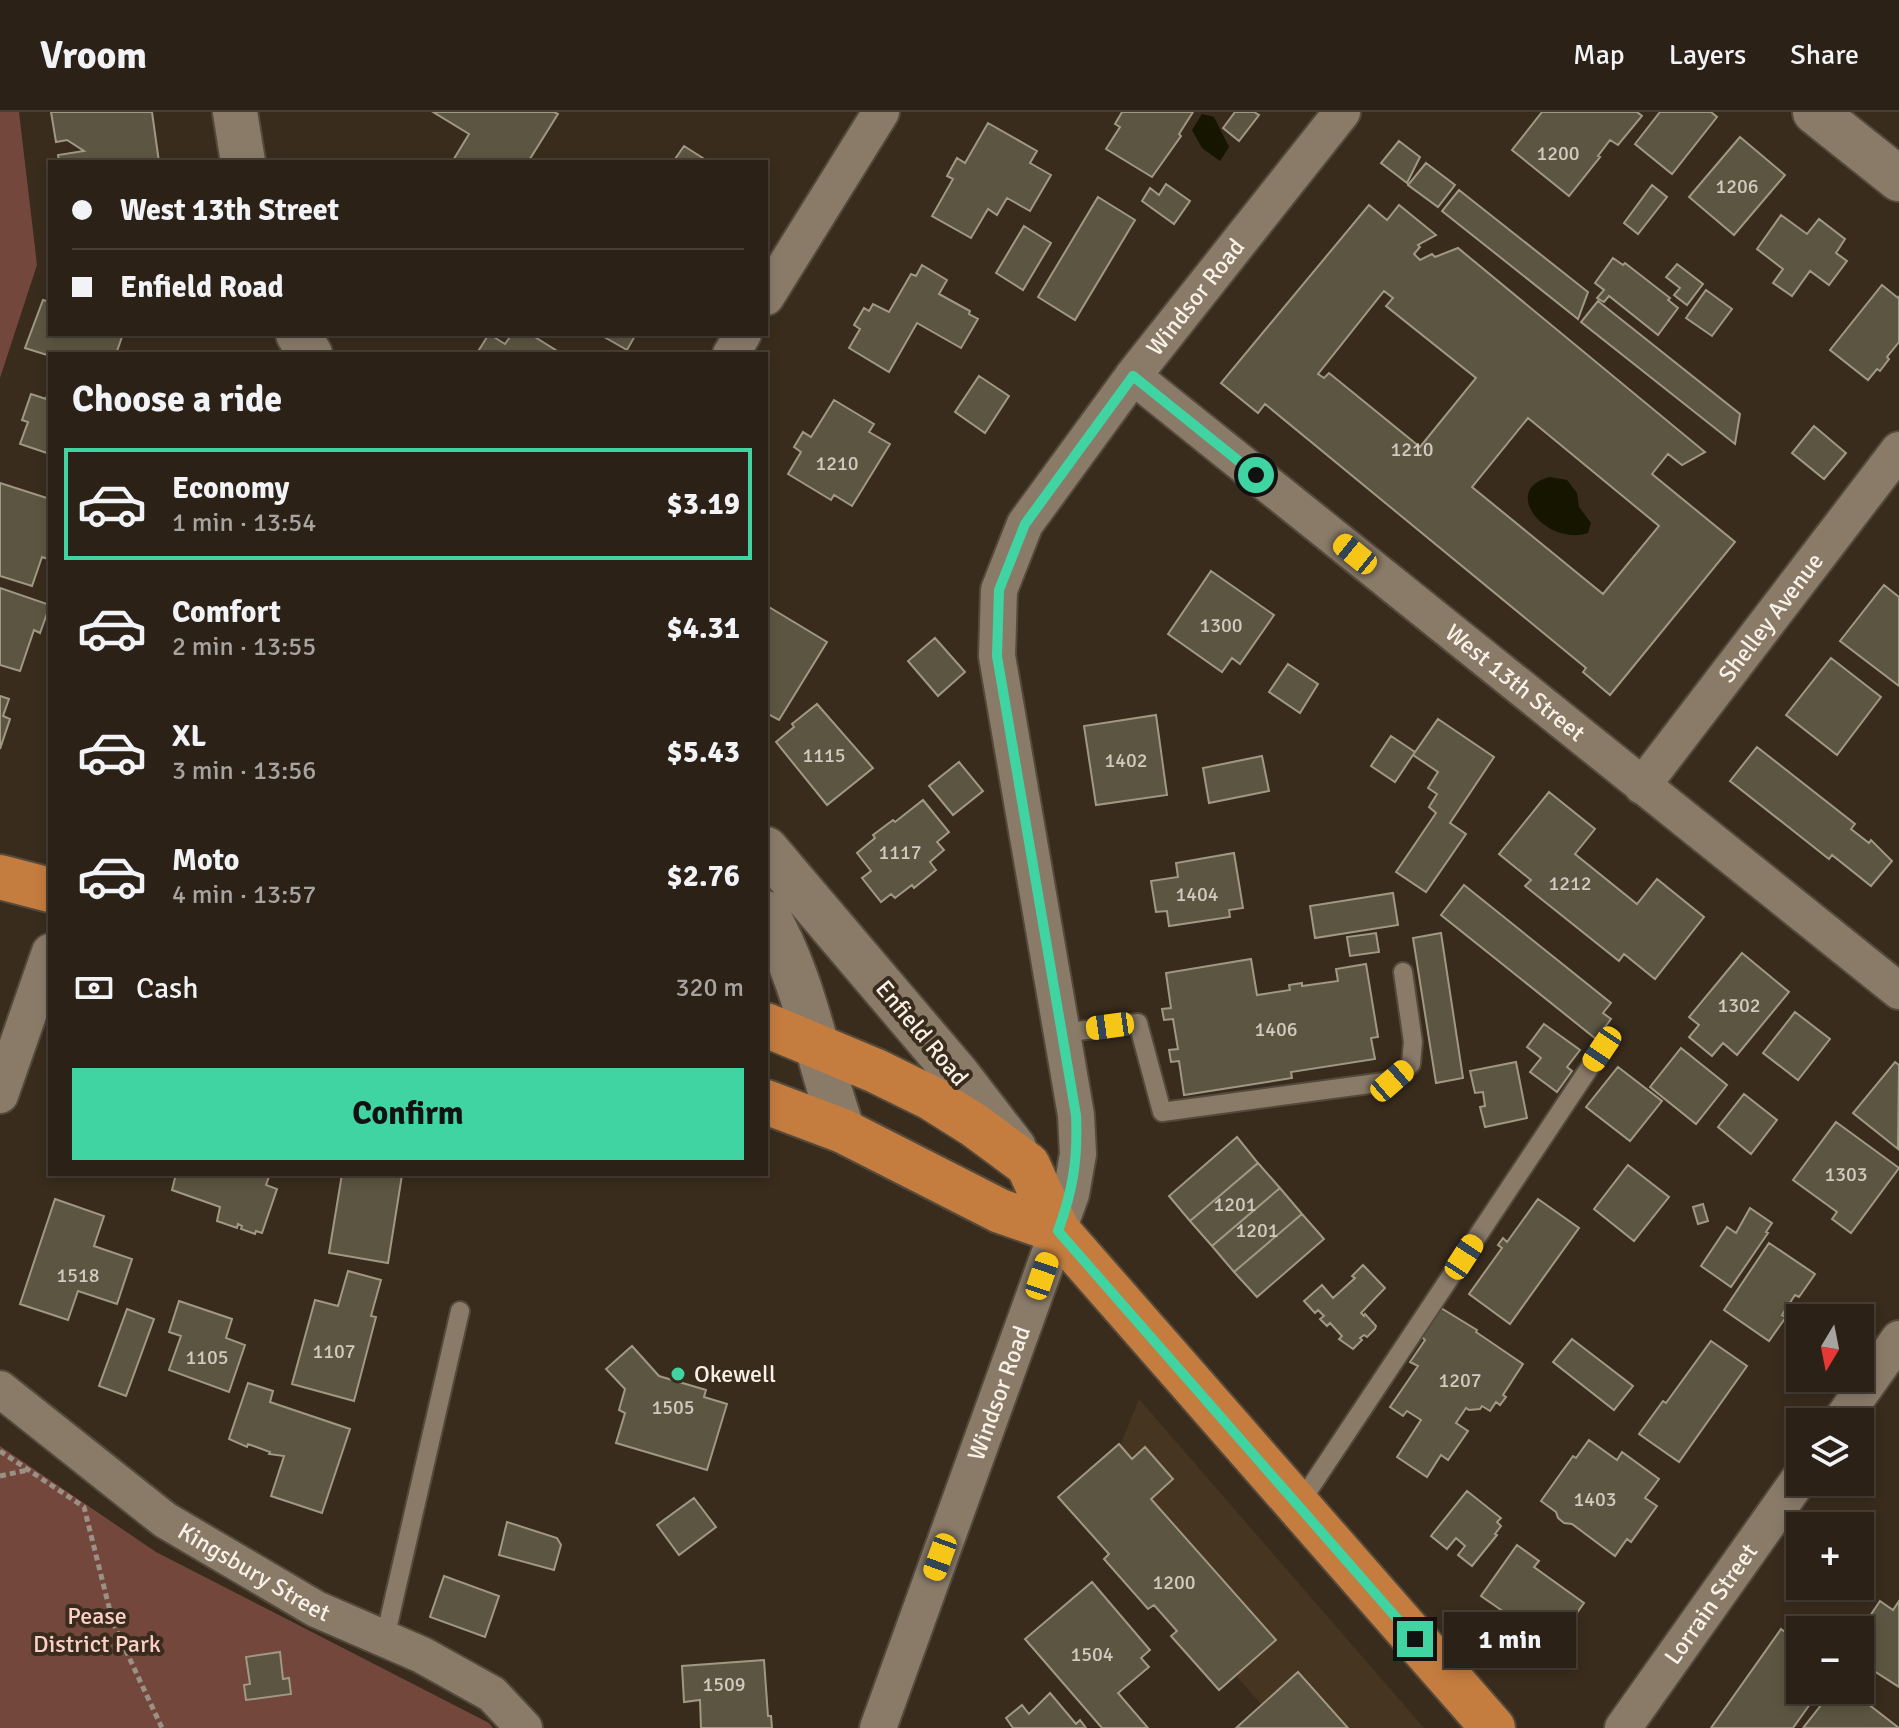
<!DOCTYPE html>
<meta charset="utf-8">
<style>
body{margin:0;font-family:Signika,sans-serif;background:#372e23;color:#f1f3f6;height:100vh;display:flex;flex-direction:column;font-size:30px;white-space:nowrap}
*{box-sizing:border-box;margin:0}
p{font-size:26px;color:#a6a3a1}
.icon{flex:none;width:44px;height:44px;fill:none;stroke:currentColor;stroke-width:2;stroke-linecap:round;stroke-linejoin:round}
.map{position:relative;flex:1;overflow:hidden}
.drawer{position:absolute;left:48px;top:240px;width:720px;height:824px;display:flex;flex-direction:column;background:#2b2116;border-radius:0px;box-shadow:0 4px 12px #0003,0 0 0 2px #473e35}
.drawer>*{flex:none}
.guide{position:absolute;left:48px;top:48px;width:720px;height:176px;border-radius:0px;box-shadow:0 4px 12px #0003,0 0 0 2px #473e35;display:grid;align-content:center;height:176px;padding:0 24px;background:#2b2116}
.needle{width:52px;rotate:190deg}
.fabs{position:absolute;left:1786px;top:1192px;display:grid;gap:16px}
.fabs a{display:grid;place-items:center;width:88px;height:88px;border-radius:0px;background:#2b2116;box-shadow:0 4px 12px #0003,0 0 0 2px #473e35;font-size:40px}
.end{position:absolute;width:36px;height:36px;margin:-18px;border:10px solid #40d4a2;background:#111;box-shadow:0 0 0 4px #111}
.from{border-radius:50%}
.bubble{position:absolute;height:56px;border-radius:0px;background:#2b2116;box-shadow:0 4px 12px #0003,0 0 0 2px #473e35;font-size:26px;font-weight:700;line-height:56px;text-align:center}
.car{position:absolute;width:24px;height:48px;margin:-24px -12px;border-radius:10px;box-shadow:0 0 6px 2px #0007;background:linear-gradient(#f5c518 24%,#345 0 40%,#f5c518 0 76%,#345 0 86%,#f5c518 0)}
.guide b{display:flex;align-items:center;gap:28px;height:76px;font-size:30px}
.guide b+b{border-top:2px solid #473e35}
.guide i{width:20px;height:20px;background:#f1f3f6}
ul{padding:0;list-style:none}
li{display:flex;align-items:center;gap:24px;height:112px;margin:0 16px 12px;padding:0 8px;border:4px solid transparent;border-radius:0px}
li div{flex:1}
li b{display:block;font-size:30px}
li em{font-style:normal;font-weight:700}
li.selected{border-color:#40d4a2}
li>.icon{width:72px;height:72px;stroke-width:1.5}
h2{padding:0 24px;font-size:36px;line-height:96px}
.pay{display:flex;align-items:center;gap:20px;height:88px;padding:0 24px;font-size:30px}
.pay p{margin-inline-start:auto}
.action{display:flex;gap:16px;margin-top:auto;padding:16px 24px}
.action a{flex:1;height:92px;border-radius:0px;background:#40d4a2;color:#111;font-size:32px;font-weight:700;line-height:92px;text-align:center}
header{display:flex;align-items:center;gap:48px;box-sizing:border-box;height:112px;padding:0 40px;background:#2b2116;border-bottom:2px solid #473e35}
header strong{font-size:38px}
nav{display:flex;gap:44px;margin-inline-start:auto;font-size:28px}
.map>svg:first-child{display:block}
.built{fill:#463520}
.green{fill:#73473c}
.water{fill:#151500}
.building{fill:#5c5541;stroke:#a09883;stroke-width:2;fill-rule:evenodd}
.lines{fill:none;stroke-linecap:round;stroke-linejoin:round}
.service-casing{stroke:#544a3c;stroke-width:22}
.minor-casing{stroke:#544a3c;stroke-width:40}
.tertiary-casing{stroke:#544a3c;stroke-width:48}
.secondary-casing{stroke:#544a3c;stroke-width:48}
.primary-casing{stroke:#544a3c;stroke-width:48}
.path{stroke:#9b9084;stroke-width:5;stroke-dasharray:6 4;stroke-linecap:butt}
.service{stroke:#8a7b69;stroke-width:18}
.minor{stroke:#8a7b69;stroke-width:36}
.tertiary{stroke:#8a7b69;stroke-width:44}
.secondary{stroke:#8a7b69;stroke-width:44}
.primary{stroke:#c47c3f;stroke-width:44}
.route{stroke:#40d4a2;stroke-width:10}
.poi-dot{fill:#40d4a2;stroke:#392c1d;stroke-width:3}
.labels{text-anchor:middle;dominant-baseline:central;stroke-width:8;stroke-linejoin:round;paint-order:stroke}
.number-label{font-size:20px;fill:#d2cabe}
.street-label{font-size:24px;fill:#f9f1e7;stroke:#392c1d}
.poi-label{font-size:24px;fill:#f9f1e7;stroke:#392c1d;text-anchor:start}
.park-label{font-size:24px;fill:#fcd0c5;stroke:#392c1d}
</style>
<header>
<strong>Vroom</strong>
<nav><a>Map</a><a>Layers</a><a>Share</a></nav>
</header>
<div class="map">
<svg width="1899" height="1616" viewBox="0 0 1899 1616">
<rect width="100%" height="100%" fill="#392c1d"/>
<path class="built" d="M1139,1287l285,329h-142l-189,-215z"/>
<path class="green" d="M0,0h19l18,153 -37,113z
M0,1334l156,106 333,171 4,5h-493z"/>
<path class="water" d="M1202,2l12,3 15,30 -9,14 -18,-13 -10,-18z
M1550,365l17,3 10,13 2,14 12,16 -3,10c-42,14 -89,-44 -38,-56z"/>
<path class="building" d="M51,0h101l7,50h-100l-1,-7 26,-4 -17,-11 -11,2z
M433,0h121l4,2 -30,48h-76l17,-28z
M1122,0h71l-14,22 2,2 -29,41 -46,-28 14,-22 -5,-3z
M1235,0h19l5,3 -20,26 -16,-13z
M1542,0h95l5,4 -24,29 -8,-5 -12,16 2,1 -31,39 -57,-46z
M1660,0h51l6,5 -45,57 -37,-30z
M988,11l49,28 -7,12 21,12 -21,36 -23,-13 -10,17 -9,-6 -17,29 -39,-22 21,-37 -6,-3 10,-18 8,5z
M1740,25l45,38 -51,60 -45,-38z
M1399,29l21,16 -13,26 -26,-20z
M684,34l25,16h-36z
M1426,51l29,22 -17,22 -30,-22z
M1166,72l24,17 -16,23 -32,-23 8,-13 9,7z
M1652,73l15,12 -29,37 -14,-11z
M1459,78l129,102 -10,27 -136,-108z
M1098,85l37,23 -60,100 -37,-23z
M1369,93l18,15 12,-15 37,30 -18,10 2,2 -6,7 6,6 12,-6 3,3 23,-9 247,204 -23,13 -14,-11 -16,20 83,68 -125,153 -27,-23 3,-4 -321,-264 -7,9 -37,-30zM1384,179l9,7 -7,8 90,72 -56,69 -91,-74 -5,5 -6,-4zM1528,306l131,108 -56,68 -131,-107z
M1781,103l26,19 12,-15 26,20 -9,14 11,8 -18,24 -19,-14 -18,25 -19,-13 10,-14 -26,-20z
M1024,114l27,17 -28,47 -27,-17z
M1613,146l10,7 2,-2 45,35 -2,2 10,8 -20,27 -49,-39 -5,6 -7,-4 7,-8 -9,-7z
M1677,152l26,20 -16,21 -13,-10 6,-7 -14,-11z
M922,153l25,15 -8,14 31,17 -1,3 9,5 -17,29 -44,-25 -28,49 -40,-24 11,-19 -6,-4 10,-17 5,3 4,-7 16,8 22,-38 5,2z
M1882,173l16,13 1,-2v46l-12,15 2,2 -9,12 -3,-2 -9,11 -38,-30z
M1706,178l26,19 -20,27 -26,-18z
M43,188l7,2v32h73l-7,20h-66v2l-25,-8z
M1598,189l142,113 -5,30 -154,-122z
M489,222l16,10 7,-10h18l32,20h-83l-2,-1z
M599,222h37l-9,16z
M979,264l30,20 -24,37 -30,-21z
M49,276h1v66l-30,-10 8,-22 -6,-2 9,-26 15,5z
M834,288l40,24 -5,8 21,12 -38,62 -18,-11 -3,5 -43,-26 13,-22 -7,-5 9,-15 8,5z
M1814,314l32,27 -22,26 -32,-26z
M0,371l50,16v55l-2,5 -6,-2 -10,29 -32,-10z
M1211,459l63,44 -34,49 -8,-6 -10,14 -54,-38z
M1884,473l15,12v89l-59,-45z
M0,476l50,17 -10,28 -6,-3 -14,41 -20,-6z
M769,495l58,35 -48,78 -13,-7v-101z
M935,526l30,34 -27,24 -30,-35z
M1831,546l50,39 -44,58 -51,-40z
M1288,552l30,20 -18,29 -31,-21z
M0,584l9,3 -6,17 7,3 -10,30z
M817,592l56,64 -46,37 -51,-63 18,-15 -2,-3z
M1156,603l11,80 -71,10 -12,-79z
M1438,607l56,38 -44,66 16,11 -40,58 -30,-20 40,-59 -7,-6 8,-13 -9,-6 10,-16 -25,-17z
M1391,624l24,16 -20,30 -24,-16z
M1757,635l98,77 -4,5 18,14 2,-3 21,21 -21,25 -39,-31 -3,4 -99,-78z
M1262,644l7,35 -60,12 -6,-35z
M959,650l24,29 -30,24 -24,-29z
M1549,680l46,37 -20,25 62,50 20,-25 47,38 -49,62 -31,-25 -5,7 -94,-75 6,-6 -32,-26z
M923,688l26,32 -12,10 7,8 -14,12 6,8 -22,18 -2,-3 -17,13 -4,-4 -10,8 -19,-24 9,-7 -14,-18 18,-15 -2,-3 20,-15 2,2z
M1234,741l9,55 -14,2 1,7 -61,9 -2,-15 -11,1 -5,-31 27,-4 -2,-14z
M1464,773l147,118 -8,10 8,6 -15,20 -155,-124z
M1393,781l5,32 -83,13 -5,-32z
M1376,821l3,19 -29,4 -3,-19z
M1441,821l22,145 -27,5 -23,-145z
M1742,841l47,39 -52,63 -14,-12 -11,13 -23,-19 10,-12 -10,-8z
M1251,847l6,36 33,-5 -1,-5 13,-2v3l36,-5 -2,-12 30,-5 12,73 -7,1 4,21 -84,13 1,6 -108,17 -5,-34 -8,1 -2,-12 9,-1 -5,-30 -9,1 -2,-11 9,-1 -5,-35z
M1795,900l35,27 -32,41 -35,-27z
M1544,912l36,26 -13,17 5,4 -15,21 -27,-20 11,-14 -14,-11z
M1681,936l46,37 -31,39 -46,-37z
M1516,950l11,56 -42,9 -5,-20 5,-1 -2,-14 -8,1 -5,-22z
M1895,950l4,3 -1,84 -45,-36z
M1618,955l44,34 -32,40 -44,-34z
M1744,982l33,26 -26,34 -33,-27z
M1836,1010l63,46 -48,65 -19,-14 5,-7 -44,-32z
M1237,1025l21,26 -68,58 -21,-25z
M1258,1051l22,25 -68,58 -22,-25z
M1628,1053l41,32 -35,44 -40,-32z
M176,1062h94l-4,11 11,4 -15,44 -6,-2 -1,3 -14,-5 1,-3 -4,-2 -1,4 -20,-7 3,-14 -48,-17z
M342,1062l60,1 -14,88 -59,-10z
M1280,1076l22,26 -68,58 -22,-26z
M55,1087l49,17 -10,30 38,13 -15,45 -39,-13 -10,29 -48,-16z
M1538,1087l41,29 -69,96 -41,-30 33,-46 -4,-3 5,-7 4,4z
M1703,1092l5,17 -10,3 -5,-17z
M1750,1096l22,15 -6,9 2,1 -37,54 -30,-21 26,-39 9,6z
M1302,1102l22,25 -67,58 -23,-25z
M1769,1131l46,31 -16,23 -4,-2 -13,20 4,2 -17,24 -45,-31z
M1363,1153l22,23 -24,25 3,3 1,-2 11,12 -1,3 -8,8 -3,-2 -4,3 2,2 -9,9 -14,-10 3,-3 -12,-13 -3,3 -7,-7 4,-3 -6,-6 -3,3 -11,-12 18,-16 11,13 22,-20 -3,-2z
M348,1159l33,9 -10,36 5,1 -22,84 -62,-17 23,-84 23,6z
M179,1189l53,18 -6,19 19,7 -16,47 -60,-22 12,-34 -12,-4z
M1441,1196l36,22 -1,2 47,32 -20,31 3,2 -6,8 -4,-3 -6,9 -8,-5 -2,3 -11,1 -3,-2 -10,15 12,8 -20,29 -7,-5 -14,22 -30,-20 24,-37 -14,-9 -4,5 -13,-9 28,-41 -8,-4 15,-22 -3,-3z
M127,1197l27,10 -28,77 -27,-10z
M1572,1227l61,47 -19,24 -61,-48z
M1711,1229l36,25 -68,96 -40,-28 24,-33 3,2z
M632,1234l27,30 47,14 -2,7 23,7 -20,66 -91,-27 9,-30 -6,-3 6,-21 -19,-20z
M248,1271l25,8 -3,11 80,27 -28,84 -51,-17 13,-40 -15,-2 1,-2 -22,-8 -1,3 -18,-8z
M1589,1328l28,20 5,-8 37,27 -14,19 12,8 -26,36 -4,-3 -12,17 -43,-32 -8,-1 -6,-5 -2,-6 -15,-11 32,-45 3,2z
M1119,1332l13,15 13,-12 28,32 -22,20 125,141 -57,50 -48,-54 6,-5 -23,-26 -6,4 -44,-50 5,-5 -51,-57z
M1467,1379l34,27 -4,4 4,4 -6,8 2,1 -25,31 -14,-11 7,-9 -9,-8 -9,11 -16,-13z
M694,1386l22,29 -37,28 -22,-30z
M507,1410l50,16 4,7 -7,25 -55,-15z
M1517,1433l22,16 -5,6 50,36 -31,43 -72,-50z
M444,1464l55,20 -14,41 -55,-20z
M1092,1470l58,68 -9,8 8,9 -31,26 30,35h-46l-77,-89z
M1880,1489l13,9 6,-9v86l-39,-25v-5l9,-13 -9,-7v-6z
M1781,1517l19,14v47h20l-27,38h-82z
M280,1540l3,27 6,-1 2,16 -45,6 -2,-15 6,-1 -4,-27z
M764,1548l4,56h3l1,12h-71l-1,-28 -16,2 -2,-36z
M1298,1560l50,56h-112z
M1833,1578h17l49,38h-96z
M1050,1581l26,31 4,-4 6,8h-73l-7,-10 16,-13 7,9z"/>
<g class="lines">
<g class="service-casing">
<path id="service" d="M1063,921l75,-10 24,89 230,-31 19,-17 2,-22 -10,-70
M1298,1394l304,-457
M385,1526l75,-327"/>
</g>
<g class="minor-casing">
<g id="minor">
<path d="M766,185l115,-185"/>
<path d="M731,242l12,-20"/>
<path id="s1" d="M1133,264l766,615"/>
<path id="s2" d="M1642,674l257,-336"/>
<path d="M0,983l50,-143"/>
<path id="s3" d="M0,1277l165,131 151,89 106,46 70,39 32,34"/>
<path d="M1840,1310l59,-83"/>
<path id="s4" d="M878,1616l193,-534 7,-40 -2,-39 -79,-459 2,-66 26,-66 108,-148 209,-264"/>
<path id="s5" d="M1623,1616l177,-250"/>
</g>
</g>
<g class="tertiary-casing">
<path id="tertiary" d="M1815,0l84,67"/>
</g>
<g class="secondary-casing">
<path id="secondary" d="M235,0l8,50
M298,222l12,20
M766,737l191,225 57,74
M766,801c39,66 51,146 77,218"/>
</g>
<g class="primary-casing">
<path id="primary" d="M0,765l50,13
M766,913l110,46 55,27 43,27 54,40 30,66 435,497
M766,990l77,29 157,80 58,20"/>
</g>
<path class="path" d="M0,1339l84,56 29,116 49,105
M0,1364l28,-6"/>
<use href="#service" class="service"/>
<use href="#minor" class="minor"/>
<use href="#tertiary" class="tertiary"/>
<use href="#secondary" class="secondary"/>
<use href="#primary" class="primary"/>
</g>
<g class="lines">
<path class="route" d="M1256,363l-123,-99 -108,148 -26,66 -2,66 79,459c2,44 -3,75 -18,116l357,408"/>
</g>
<circle class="poi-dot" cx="678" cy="1262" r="8"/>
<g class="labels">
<g class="number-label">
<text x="1558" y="41">1200</text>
<text x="1737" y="74">1206</text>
<text x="1412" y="337">1210</text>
<text x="837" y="351">1210</text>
<text x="1221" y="513">1300</text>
<text x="824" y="643">1115</text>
<text x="1126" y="648">1402</text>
<text x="900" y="740">1117</text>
<text x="1570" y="771">1212</text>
<text x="1197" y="782">1404</text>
<text x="1739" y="893">1302</text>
<text x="1276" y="917">1406</text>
<text x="1846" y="1062">1303</text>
<text x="1235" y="1092">1201</text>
<text x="1257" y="1118">1201</text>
<text x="78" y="1163">1518</text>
<text x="334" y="1239">1107</text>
<text x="207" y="1245">1105</text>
<text x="1460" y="1268">1207</text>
<text x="673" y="1295">1505</text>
<text x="1595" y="1387">1403</text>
<text x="1174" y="1470">1200</text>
<text x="1092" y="1542">1504</text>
<text x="724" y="1572">1509</text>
</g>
<g class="street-label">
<text stroke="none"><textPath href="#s4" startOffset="1534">Windsor Road</textPath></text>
<text stroke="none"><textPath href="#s2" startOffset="212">Shelley Avenue</textPath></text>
<text stroke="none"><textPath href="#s1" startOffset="490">West 13th Street</textPath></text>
<text transform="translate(922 921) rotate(50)">Enfield Road</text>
<text stroke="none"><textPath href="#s4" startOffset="356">Windsor Road</textPath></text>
<text stroke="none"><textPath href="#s3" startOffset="314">Kingsbury Street</textPath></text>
<text stroke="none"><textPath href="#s5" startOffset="152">Lorrain Street</textPath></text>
</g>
<g class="poi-label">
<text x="694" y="1262">Okewell</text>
</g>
<g class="park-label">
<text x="97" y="1504">Pease<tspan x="97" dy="28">District Park</tspan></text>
</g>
</g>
</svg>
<div class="fabs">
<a><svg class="needle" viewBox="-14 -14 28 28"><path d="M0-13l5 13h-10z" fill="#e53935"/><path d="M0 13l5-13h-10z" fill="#a6a3a1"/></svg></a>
<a><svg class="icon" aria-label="layers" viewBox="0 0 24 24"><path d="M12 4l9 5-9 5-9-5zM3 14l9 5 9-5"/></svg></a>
<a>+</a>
<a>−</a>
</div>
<i class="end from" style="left:1256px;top:363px"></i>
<i class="end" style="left:1415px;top:1527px"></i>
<div class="bubble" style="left:1444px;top:1500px;width:132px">1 min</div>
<i class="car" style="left:1355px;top:442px;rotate:309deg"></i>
<i class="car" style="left:1110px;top:914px;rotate:262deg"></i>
<i class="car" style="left:1602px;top:937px;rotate:214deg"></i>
<i class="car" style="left:1392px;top:969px;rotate:49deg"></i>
<i class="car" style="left:1464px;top:1145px;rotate:33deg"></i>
<i class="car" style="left:1042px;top:1164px;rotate:19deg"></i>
<i class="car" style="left:940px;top:1445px;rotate:200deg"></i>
<div class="guide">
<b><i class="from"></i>West 13th Street</b>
<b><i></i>Enfield Road</b>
</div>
<section class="drawer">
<h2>Choose a ride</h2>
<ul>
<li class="selected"><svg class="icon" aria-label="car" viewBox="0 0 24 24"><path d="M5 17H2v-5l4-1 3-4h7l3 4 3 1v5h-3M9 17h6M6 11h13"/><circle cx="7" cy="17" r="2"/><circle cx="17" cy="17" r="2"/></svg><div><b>Economy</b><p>1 min · 13:54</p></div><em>$3.19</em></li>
<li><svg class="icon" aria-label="car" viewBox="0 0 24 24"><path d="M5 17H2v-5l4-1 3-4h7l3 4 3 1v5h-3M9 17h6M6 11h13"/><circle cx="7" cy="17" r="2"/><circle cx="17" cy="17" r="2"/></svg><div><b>Comfort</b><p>2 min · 13:55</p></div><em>$4.31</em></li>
<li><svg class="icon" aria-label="car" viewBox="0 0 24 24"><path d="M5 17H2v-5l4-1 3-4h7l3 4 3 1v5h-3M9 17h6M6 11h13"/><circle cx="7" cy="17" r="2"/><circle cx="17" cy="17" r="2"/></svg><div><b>XL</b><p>3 min · 13:56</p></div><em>$5.43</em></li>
<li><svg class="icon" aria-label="car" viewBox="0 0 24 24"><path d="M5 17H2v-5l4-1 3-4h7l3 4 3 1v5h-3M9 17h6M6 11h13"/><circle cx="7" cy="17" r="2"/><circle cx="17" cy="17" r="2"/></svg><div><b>Moto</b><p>4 min · 13:57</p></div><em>$2.76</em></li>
</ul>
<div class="pay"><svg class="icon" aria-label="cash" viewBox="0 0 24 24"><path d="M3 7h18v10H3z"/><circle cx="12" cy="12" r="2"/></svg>Cash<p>320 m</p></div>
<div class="action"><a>Confirm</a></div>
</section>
</div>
